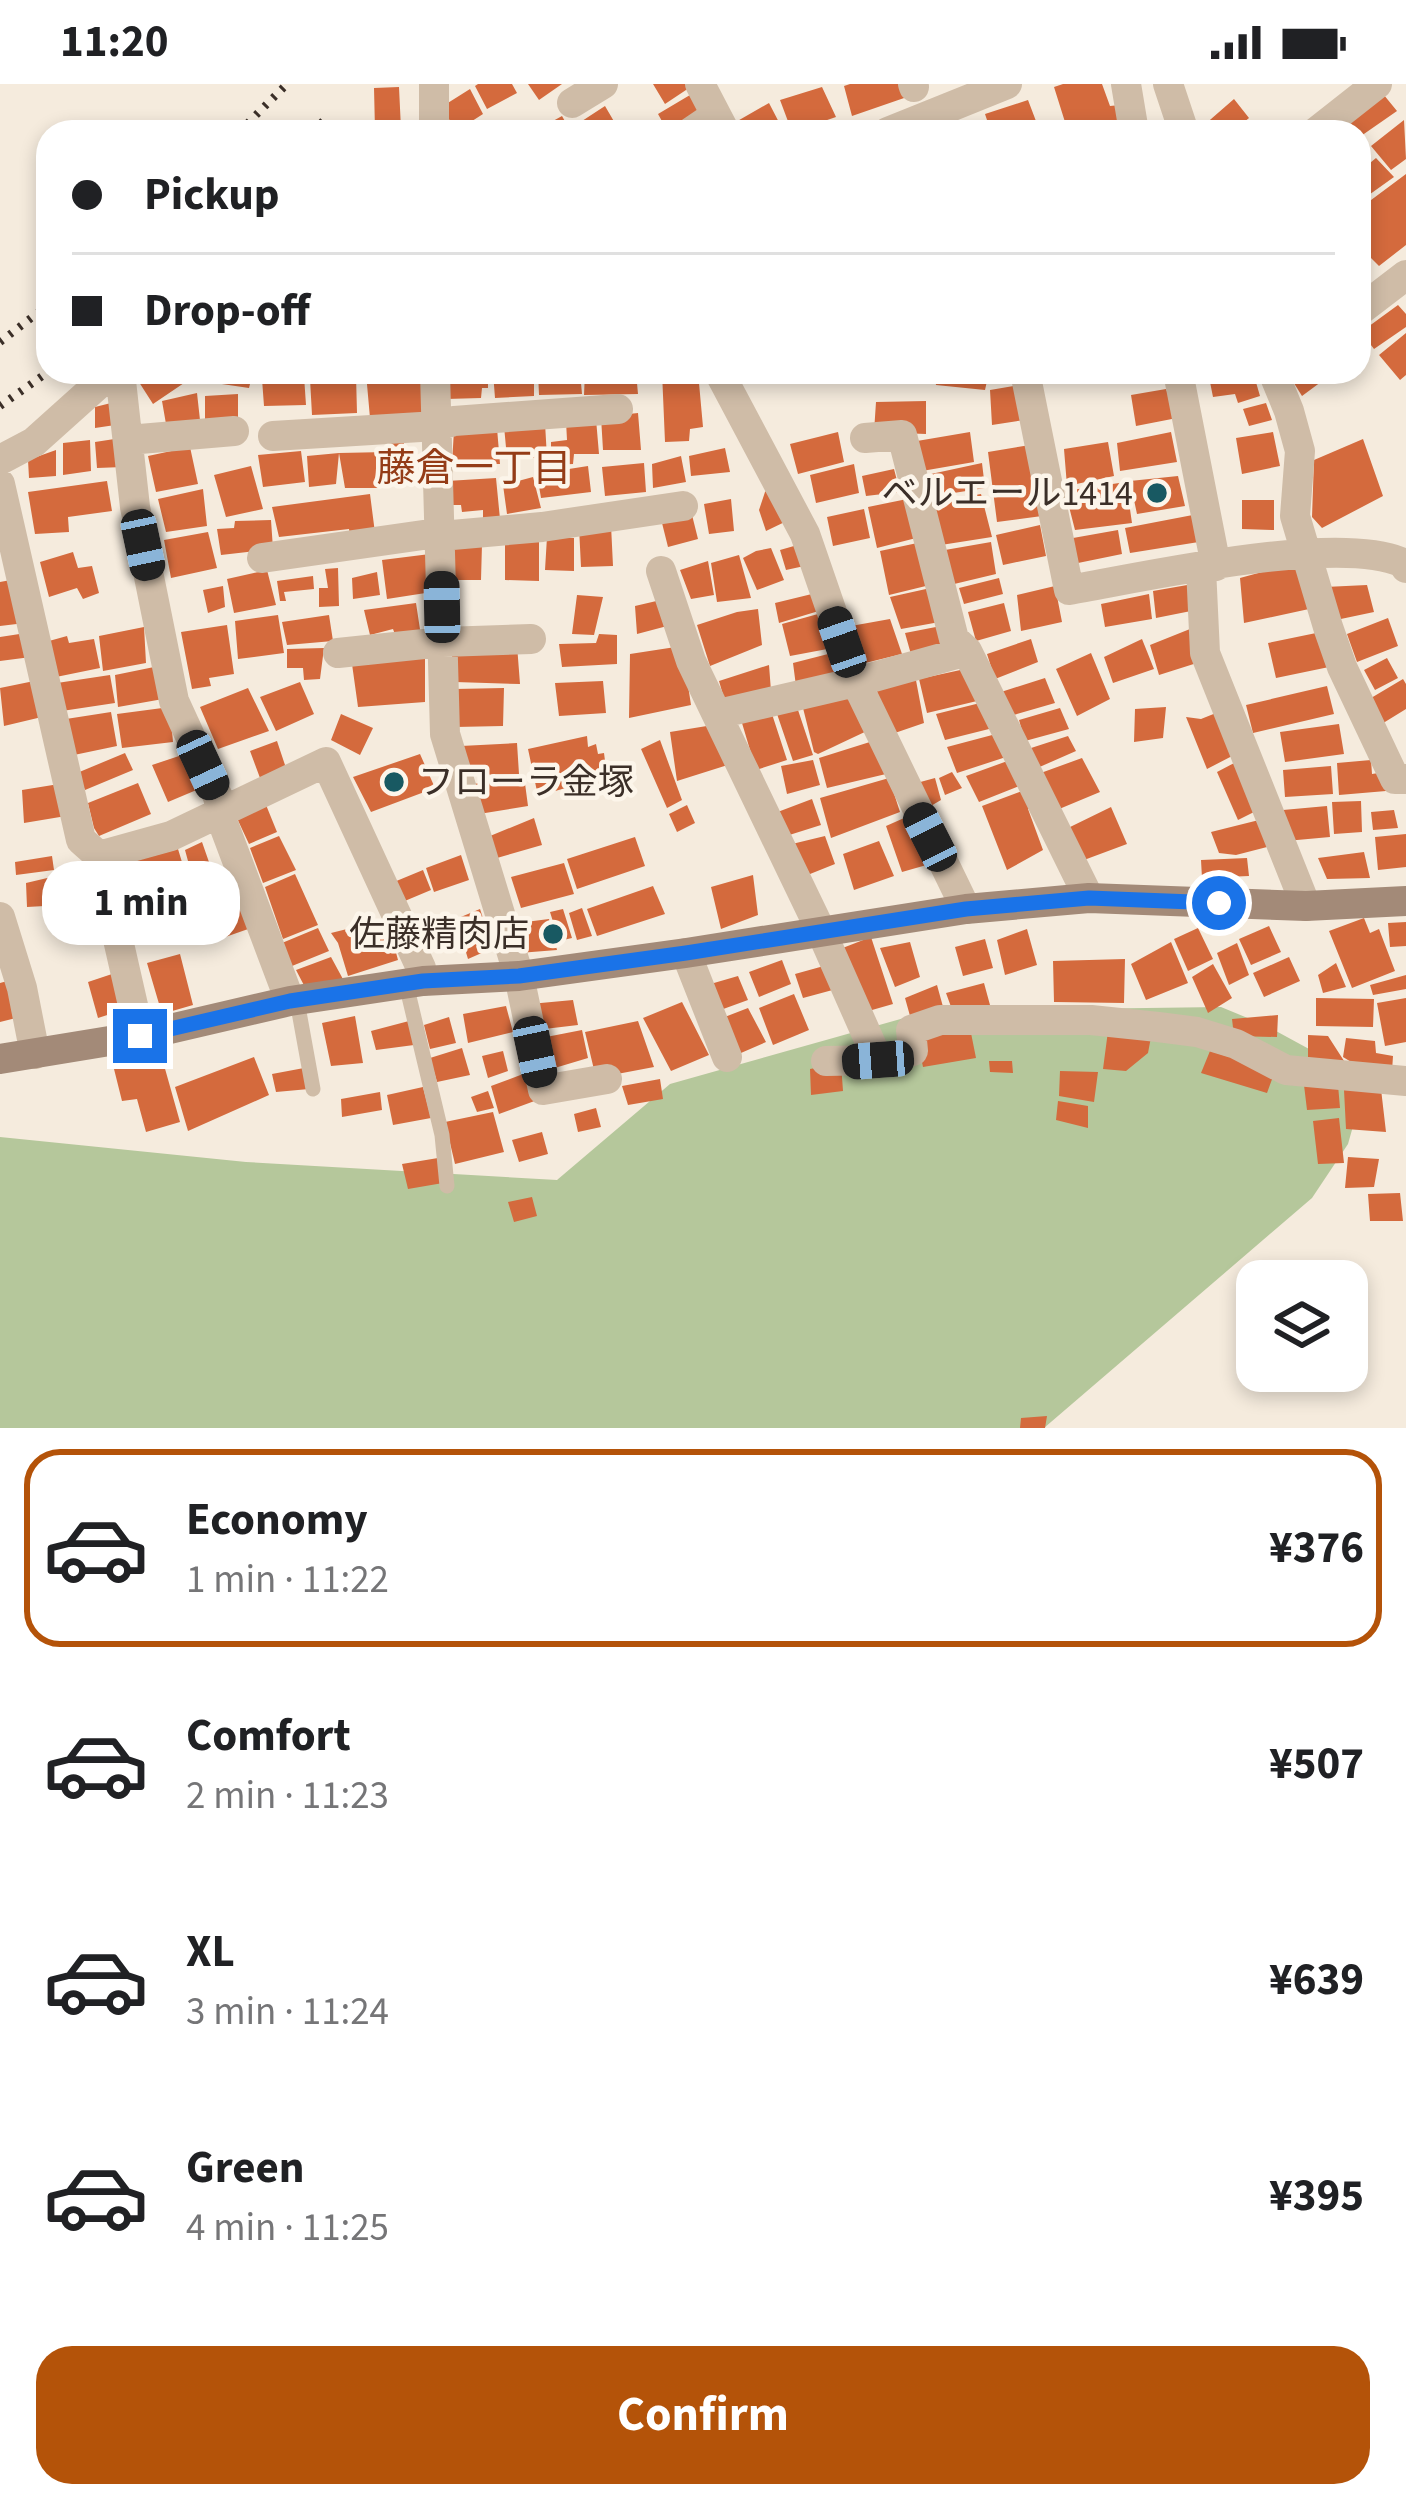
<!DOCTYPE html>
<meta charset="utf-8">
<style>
body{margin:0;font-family:"Source Sans 3","Noto Sans JP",sans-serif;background:#f2f2f2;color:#202124;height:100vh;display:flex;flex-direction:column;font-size:45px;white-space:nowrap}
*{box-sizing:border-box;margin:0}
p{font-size:39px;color:#757577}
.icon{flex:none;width:66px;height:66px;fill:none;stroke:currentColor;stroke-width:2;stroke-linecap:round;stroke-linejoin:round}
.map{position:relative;height:1344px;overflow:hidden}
.drawer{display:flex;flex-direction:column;background:#fff;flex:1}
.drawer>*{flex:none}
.guide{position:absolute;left:36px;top:36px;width:1335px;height:264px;border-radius:36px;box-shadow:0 6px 18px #0003;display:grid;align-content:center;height:264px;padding:0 36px;background:#fff}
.controls{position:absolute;left:1236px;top:1176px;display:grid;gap:24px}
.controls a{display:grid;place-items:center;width:132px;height:132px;border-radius:24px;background:#fff;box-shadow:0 6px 18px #0003;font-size:60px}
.end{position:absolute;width:54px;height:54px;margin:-27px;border:15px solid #1a73e8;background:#fff;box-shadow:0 0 0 6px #fff}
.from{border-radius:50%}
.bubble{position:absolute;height:84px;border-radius:36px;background:#fff;box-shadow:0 6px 18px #0003;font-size:39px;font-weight:700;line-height:84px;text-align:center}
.car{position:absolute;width:36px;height:72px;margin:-36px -18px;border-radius:15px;box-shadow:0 0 9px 3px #0007;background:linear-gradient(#222 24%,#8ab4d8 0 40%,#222 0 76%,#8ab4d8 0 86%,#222 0)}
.guide b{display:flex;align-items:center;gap:42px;height:114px;font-size:45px}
.guide b+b{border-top:3px solid #e0e0e0}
.guide i{width:30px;height:30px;background:#202124}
ul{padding:21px 0 0;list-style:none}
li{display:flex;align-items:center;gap:36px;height:198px;margin:0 24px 18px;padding:0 12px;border:6px solid transparent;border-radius:36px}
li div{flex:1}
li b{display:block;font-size:45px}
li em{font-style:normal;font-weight:700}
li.active{border-color:#b45309}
li>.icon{width:108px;height:108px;stroke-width:1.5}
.action{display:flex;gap:24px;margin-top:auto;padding:24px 36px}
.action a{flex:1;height:138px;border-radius:36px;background:#b45309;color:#fff;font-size:48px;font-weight:700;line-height:138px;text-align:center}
.status{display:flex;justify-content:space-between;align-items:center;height:84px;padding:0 60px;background:#fff;direction:ltr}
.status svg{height:33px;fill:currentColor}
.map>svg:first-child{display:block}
.green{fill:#b5c79b}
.building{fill:#d46a3d}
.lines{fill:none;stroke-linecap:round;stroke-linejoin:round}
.lane{stroke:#cfbca7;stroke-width:15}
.street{stroke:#cfbca7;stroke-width:30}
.secondary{stroke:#a38a78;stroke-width:30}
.rail{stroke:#3b2f28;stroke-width:8;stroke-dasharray:3 9;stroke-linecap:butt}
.route{stroke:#1a73e8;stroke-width:15}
.poi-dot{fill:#185962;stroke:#fcf5ea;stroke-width:4.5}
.labels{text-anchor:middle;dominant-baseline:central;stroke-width:9;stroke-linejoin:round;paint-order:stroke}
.poi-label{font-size:36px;fill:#3b2f28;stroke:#fcf5ea;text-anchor:end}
.neighbourhood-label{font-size:39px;fill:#943c17;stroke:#fcf5ea}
</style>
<div class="status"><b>11:20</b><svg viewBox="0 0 49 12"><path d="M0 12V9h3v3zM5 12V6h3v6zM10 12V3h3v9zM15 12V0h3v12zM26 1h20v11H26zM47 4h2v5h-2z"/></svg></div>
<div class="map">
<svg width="1406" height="1344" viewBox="0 0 1406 1344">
<rect width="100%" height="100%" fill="#f5ebdd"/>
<path class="green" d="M1221,923l46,19 99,54 -18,64 -36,54 -268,230h-1044v-291l246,25 311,18 113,-96 259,-73z"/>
<path class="building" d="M478,0h34l5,9 -30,16 -12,-23z
M528,0h34l-23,16z
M653,0h42l-30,20z
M850,0h50l7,13 -55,19 -8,-30z
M1063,0h39l8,22 10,-1 9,27h-138l-6,-18 43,-14 11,29 26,-7 -11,-35z
M399,3l2,42 -26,1 -1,-42z
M822,3l14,30 -44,15 -12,-32z
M470,5l13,25 -28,18 -12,-26z
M1379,5l18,22 -36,25 -16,-20z
M690,11l14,21 -23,16h-13l-10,-18z
M1234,15l15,19 -17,14h-26l-3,-6z
M769,19l15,29h-45l-5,-9z
M605,22l14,24 -31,2 -6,-11z
M562,32l9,16h-38z
M1404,36l2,39 -15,11 -20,-24z
M1376,74l18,19 -35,25v-30z
M1406,90v71l-27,21 -8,-8 -12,8v-57z
M1398,221l8,9v13l-32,22 -13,-17z
M1406,249v42l-6,5 -21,-25z
M144,288h30l10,11 -31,21 -16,-25z
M217,288h36l-4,16 -34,-5z
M426,288v44l-56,2 -4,-45z
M445,288h43v16h-6l-1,10 -35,1z
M493,288h41v24l-39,2z
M538,288h42l2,22 -43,1z
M585,288h51l2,22 -54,1z
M662,288h36l5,55 -13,2 -1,12 -24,1z
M934,288h55l-4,18 -49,-5z
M1208,288h45l7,24 -22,7 -3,-9 -22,3z
M1287,288h39l3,4 -27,20z
M356,291l1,38 -45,2 -2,-36z
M304,292l2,29 -42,1 -2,-27z
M1020,301l4,35 -32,5 -2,-35z
M1166,305l11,29 -41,8 -5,-31z
M197,309l3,27 -34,4 -4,-23z
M238,310v29l-33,1v-28z
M119,317l3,23 -27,4v-21z
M926,317v33l-52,-2 2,-30z
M1266,319l6,17 -23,6 -6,-17z
M638,329l3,37h-38l-2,-33z
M596,335l3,35h-25l-1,10 -22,1v-23l16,-2 -1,-19z
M545,339l2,35h-40l-3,-32z
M497,344l3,36h-48l2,-34z
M838,348l6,30 -46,12 -8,-30z
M970,348l4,30 -52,9 -5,-30z
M1171,348l6,30 -57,9 -3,-28z
M1273,348l7,34 -38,8 -6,-36z
M121,354l2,29 -26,1 -2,-26z
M1363,355l20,57 -61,32 -10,-11 2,-57z
M90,356l1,31 -28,4v-32z
M387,358l17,1v35l-28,2 3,8h-34l-6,-35 -3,31 -27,3 -2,-31 32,-3 48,-1z
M1108,358l6,34 -47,10 -3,-37z
M1030,361l12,71 -45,6 -9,-70z
M190,363l8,37 -42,8 -8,-36z
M725,364l5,24 -39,4 -2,-20z
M56,366v26l-27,2 -1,-18z
M301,367l4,31 -42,5 -5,-32z
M681,372l5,26 -33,6 -1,-24z
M644,379l2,29 -41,4 -3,-29z
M982,379l3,25 -50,8 -4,-22z
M854,380l5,29 -43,10 -6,-28z
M251,382l12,43 -37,8 -12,-42z
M588,382l3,26 -50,6 -4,-24z
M894,385l6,23 -34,4 -4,-20z
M1178,392l7,30 -48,8 -7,-33z
M533,393l8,31 -34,6 -4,-29z
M496,394l4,41 -17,1v-10l-21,2 -1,-7h-13l-1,-24z
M107,397l5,30 -44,6 1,15 -34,2 -7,-42z
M1126,398l6,41 -57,7 -10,-39z
M773,400l20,34 -27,13 -7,-21 6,-18z
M203,405l4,37 -41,6 -8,-33z
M370,410l5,39 -25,3 -1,-7 -70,8 -7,-30z
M981,410l11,43 -51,8 -8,-43z
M912,414l12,38 -47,12 -9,-41z
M731,415l3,32 -25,3 -5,-30z
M1242,416h32v30l-32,-1z
M864,425l6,29 -37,8 -6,-29z
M1198,430l7,27 -75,12 -5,-25z
M692,431l6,24 -30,8 -6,-24z
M271,436l2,29 -52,6 -4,-26 17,-1 1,-7z
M611,441l2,41 -32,1 -2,-40z
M1040,441l6,31 -43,9 -7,-30z
M1118,446l4,24 -44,9 -5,-25z
M208,448l9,36 -46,10 -7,-38z
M547,453l27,1v33l-29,-1z
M539,454v43l-34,-1v-41z
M922,458l12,42 -45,11 -9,-44z
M991,458l5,32 -46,11 -5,-35z
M482,460l-1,36h-32v-35z
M801,460l8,21 -23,5 -6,-20z
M771,464l13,32 -27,10 -14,-32 13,-7z
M73,468l5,16 14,-2 7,27 -16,6 -6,-11 -28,9 -9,-35z
M430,470l2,38 -45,7 -5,-39z
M739,471l12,43 -34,4 -6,-39z
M708,477l6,34 -23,4 -11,-29z
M1295,479l14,46 -65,14 -4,-45z
M338,484l1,38 -20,1v-19h9l-3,-19z
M267,486l9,35 -42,8 -7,-34z
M377,488l3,23 -27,4 -1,-21z
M313,492l1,13 -30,3 2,9h-6l-3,-20z
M999,494l4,16 -39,10 -5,-16z
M16,495l9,44 -25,3v-44z
M1193,500l3,26 -40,8 -3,-27z
M1367,501l7,27 -38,8 -11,-33z
M223,502l2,21 -17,6 -5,-23z
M1055,502l7,36 -41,9 -4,-36z
M935,503l10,34 -44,8 -11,-32z
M816,509l6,17 -43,13 -4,-20z
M1149,510l3,25 -47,8 -4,-23z
M577,511l26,2 -9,38 -22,-1z
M665,515l6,26 -34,9 -2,-28z
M416,519l5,33 -24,4 -4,-11 -23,6 -6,-25z
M1004,519l7,28 -35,10 -8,-29z
M758,525l4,36 -52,21 -13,-41 40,-13z
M818,530l20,33 -48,9 -8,-32z
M278,531l6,38 -46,6 -3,-38z
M329,531l4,26 -46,4 -5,-23z
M1388,534l10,28 -41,16 -10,-28z
M890,535l12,35 -45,11 -6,-39z
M227,541l7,49 -25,4 2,8 -19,3 -11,-57z
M941,542l5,20 -34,12 -7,-25z
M144,543l2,36 -43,8 -4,-35z
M1190,545l10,33 -41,13 -9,-30z
M1321,548l8,35 -53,11 -8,-35z
M26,549l5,24 -31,4v-24z
M599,550l18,1v29l-55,3 -3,-23 37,-1z
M67,552l2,7 25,-4 6,29 -44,9 -7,-36z
M1031,555l7,23 -43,17 -8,-25z
M1142,555l12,30 -41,14 -9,-26z
M517,561l3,39 -65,-2 -4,-35z
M682,562l9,59 -62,13 1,-64z
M324,564l-4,31 -16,1 -1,-12h-16v-19z
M832,569l6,23 -42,10 -3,-23z
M1091,569l19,46 -33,17 -21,-47z
M425,571v47l-67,5 -6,-43z
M1387,574l11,20 -23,12 -11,-20z
M769,581l2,26 -45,14 -7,-24z
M159,582l4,33 -45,8 -3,-32z
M965,585l12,32 -50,12 -8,-34z
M110,591l5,28 -53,8 -5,-28z
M915,591l9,48 -35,12 -13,-47z
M1045,594l10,25 -45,13 -9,-24z
M1403,595l3,5v25l-26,16 -14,-24z
M39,596l7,36 -42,10 -4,-38z
M603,597l3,32 -47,3 -4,-33z
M300,598l14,32 -38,17 -16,-34z
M1327,602l7,28 -81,19 -7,-28z
M248,604l21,43 -51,18 -18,-42z
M504,604l-1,38 -48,1v-38z
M855,607l14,39 -51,24 -4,-2 -12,-48z
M984,618l9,26 -48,12 -9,-26z
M170,623l3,35 -51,6 -5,-34z
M797,623l16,48 -20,6 -17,-50z
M1166,623l-3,31 -29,4 1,-33z
M1060,624l9,21 -44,12 -6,-21z
M771,627l16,49 -31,10 -14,-47z
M111,628l6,34 -43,9 -8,-36z
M1216,629l20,41 -29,15 -21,-52 15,2z
M341,630l32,14 -13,27 -29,-15z
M719,640l15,39 -57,18 -7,-49z
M1339,640l5,30 -59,8 -5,-30z
M996,650l10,23 -49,16 -10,-26z
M587,652l1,11 8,-3 2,10 6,-1 3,23 -69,20 -10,-47z
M1068,652l8,15 -41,18 -7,-20z
M660,656l22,60 -15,8 -26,-59z
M277,657l11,33 -25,12 -13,-35z
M873,657l13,33 -59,14 -8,-30z
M517,659l2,31 -56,1 -2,-29z
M191,668l15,34 -38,16 -16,-37z
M125,669l8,17 -48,20 -8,-17z
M420,670l15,34 -64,24 -18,-35z
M1082,674l18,34 -48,20 -14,-38z
M1013,675l11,25 -45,18 -13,-26z
M813,676l7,25 -33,9 -6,-28z
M1371,676l1,14 13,-2 1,19 -47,4 -2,-32z
M1238,677l22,48 -22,11 -21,-48z
M1331,682l2,28 -48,3 -2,-27z
M952,688l10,16 -17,7 -6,-17z
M524,692l4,30 -49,8 -5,-30z
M889,694l11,34 -69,26 -11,-40z
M935,694l6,22 -17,10 -11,-26z
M138,699l13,31 -52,22 -5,-8 -6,-25z
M59,700l7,32 -42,7 -2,-33z
M1025,706l8,17 -5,2 15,41 -36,20 -25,-64z
M812,715l9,26 -38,12 -8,-24z
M264,716l13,32 -28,12 -14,-30z
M1361,717l1,31 -28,2 -2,-32z
M687,721l8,18 -18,9 -8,-18z
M1327,722l3,31 -44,4 -3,-31z
M1111,723l16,37 -43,16 -16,-32z
M1394,726l4,18 -25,2 -2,-18z
M911,731l19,49 -28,8 -16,-46z
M534,734l8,27 -45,13 -7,-22z
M1259,736l8,27 -31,8 -17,-2 -8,-21z
M1406,750v33l-28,3 -3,-33z
M279,752l17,34 -33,13 -13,-35z
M825,752l10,28 -30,12 -13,-32z
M635,753l10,29 -68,23 -10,-30z
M879,757l15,35 -40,14 -11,-36z
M202,758l8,23 -19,7 -6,-22z
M178,765l7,23 -51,12 -7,-21z
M1364,768l6,26 -43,1 -9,-21z
M461,771l8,25 -35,12 -8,-24z
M52,772l2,14 -38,5 -1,-13z
M1247,774l2,18 -47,2 -1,-18z
M564,779l10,31 -53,14 -10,-31z
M94,783l4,36 -71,4 -1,-24z
M423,786l8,20 -31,13 -6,-21z
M295,790l23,51 -35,14 -18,-52z
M753,791l5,40 -37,14 -10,-42z
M185,793l9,27 -35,9 -3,-9 -18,6 -4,-18z
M240,798l17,44 -43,15 -15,-43z
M653,802l12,28 -68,22 -10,-27z
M582,824l10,28 -15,4 -8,-27z
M480,825l13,39 -25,11 -12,-40z
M563,825l9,29 -13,3 -9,-29z
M1364,834l6,15 9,-4 16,42 -43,17 -23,-57z
M387,835l11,41 -50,16 -10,-33 -7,-10z
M549,835l8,31 -38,3 -9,-29z
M1406,838v24l-16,1 -2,-24z
M1269,842l12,26 -30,13 -12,-26z
M318,844l11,23 -37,15 -10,-23z
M1198,844l15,31 -25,12 -14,-32z
M1027,845l10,36 -32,10 -8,-35z
M871,853l22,67 -28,8 -25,-63z
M985,855l8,29 -30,8 -8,-29z
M910,858l10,35 -25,10 -15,-39z
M1171,858l17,41 -42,17 -15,-36z
M1237,859l12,32 -20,10 -12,-32z
M180,870l13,51 -31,9 -15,-51z
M331,873l13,24 -36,12 -12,-23z
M1289,873l11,24 -36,16 -11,-24z
M1125,875l-1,44 -70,-1 -1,-41z
M782,876l9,24 -32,13 -10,-25z
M1336,879l10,24 -23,6 -5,-18z
M831,880l9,24 -37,10 -8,-24z
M1213,880l19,34 -24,15 -16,-36z
M118,888l11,36 -31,10 -10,-36z
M1406,891v14l-33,6 -3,-10z
M738,892l10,24 -33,12 -8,-27z
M11,896l9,37 -20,5v-39z
M984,899l6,22 -36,10 -8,-22z
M937,901l8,29 -33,9 -7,-25z
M794,910l15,36 -36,15 -14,-37z
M1316,914l58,1 -1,28 -57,-1z
M1406,914v44l-21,4 -8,-43z
M573,916l5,25 -42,5 -6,-26z
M682,918l27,53 -38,16 -28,-53z
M506,922l7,26 -45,11 -5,-29z
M748,924l18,34 -32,14 -17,-36z
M1278,931l-1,22 -43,-1 -2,-17z
M355,932l8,47 -32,3 -9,-43z
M449,933l7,26 -26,6 -6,-24z
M409,937l5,24 -38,5 -5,-19z
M638,937l16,46 -58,11 -11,-46z
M969,939l7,35 -53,9 -7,-34z
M582,946l6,28 -40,12 -7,-32z
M1108,947l43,6 -3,16 -22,18 -23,-2z
M1308,951l20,1 18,28 -38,1z
M1346,954l29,3 1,12 17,3 -1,15h-26l-23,-14z
M462,964l8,27 -33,7 -7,-24z
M503,967l5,20 -20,7 -6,-22z
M1210,967l65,20 -8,22 -66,-20z
M254,973l15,38 -81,36 -13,-44z
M162,974l18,64 -34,10 -9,-33 -15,2 -8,-32z
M989,977h23l1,12 -23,-1z
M841,979l2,28 -32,4 -1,-26z
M304,984l5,21 -33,3 -4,-18z
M531,987l9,28 -41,15 -8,-28z
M1060,987l38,1 -4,30 -35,-6z
M660,995l3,20 -35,6 -6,-19z
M1304,1001h34l2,23 -33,2z
M423,1003l8,31 -38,7 -6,-30z
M1381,1005l5,43 -40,-3 -2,-39z
M488,1007l6,17 -17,4 -6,-15z
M380,1008l2,18 -40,7 -1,-18z
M1058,1017l30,5v22l-32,-8z
M596,1024l5,19 -23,5 -4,-18z
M493,1028l11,40 -49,12 -10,-42z
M1339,1034l5,45 -26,1 -5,-43z
M542,1048l6,22 -29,8 -7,-22z
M1348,1073l31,2 -5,28 -29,1z
M438,1074l5,25 -35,6 -6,-25z
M1400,1109l3,28h-33l-2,-27z
M532,1113l5,19 -23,6 -6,-20z
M1047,1332l-2,12h-25l1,-10z"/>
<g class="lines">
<path class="lane" d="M406,900l36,151 5,51
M297,917l16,88"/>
<path class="street" d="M434,0v48
M700,0l25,48
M913,0l1,3
M1126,0l8,48
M1168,0l16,48
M572,19l31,-19
M691,48l25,-17
M888,48l119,-48
M1316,48l61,-48
M1359,227l47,-36
M120,288l15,135 39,194 44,96 5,26 67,178
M435,288l10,362 74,242 24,114 64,-11
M719,288l86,162 51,148 110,227
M1025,288l44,218c75,-13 270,-57 334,-27l3,5
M1178,288l38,194
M1273,288l16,39 11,40 -5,65 33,111 14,40 53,112h11
M273,352l164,-10 17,-5 164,-12
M865,354l37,-3 52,204 13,12 122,247
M128,356l106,-9
M0,376l34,-18 78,-70
M0,400l81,356 18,16 41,180
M262,474l168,-24 11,2 101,-9 141,-21
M1201,484l4,85 101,253
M661,487l30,90 130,270 57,129
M338,569l105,-11 88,-3
M718,630l138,-32 111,-31
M99,772l72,-20 155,-74 95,206 2,13
M0,833l22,71 13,66
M686,869l41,104
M826,977l52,-1 35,-9 -2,-21 29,-10h151l67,7 39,5 39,12 50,26 120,11"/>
<path class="secondary" d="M0,975l140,-23 150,-35 133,-20 96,-5 167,-23 280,-44 123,-11 217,8 100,-5"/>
<path class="rail" d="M239,48l47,-47
M313,48l13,-14
M0,258l48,-37
M0,322l48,-34"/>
</g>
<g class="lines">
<path class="route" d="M140,952l150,-35 133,-20 96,-5 167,-23 280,-44 123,-11 130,5"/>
</g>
<g class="poi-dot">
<circle cx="1157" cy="409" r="12"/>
<circle cx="394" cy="698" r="12"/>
<circle cx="553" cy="850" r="12"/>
</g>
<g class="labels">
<g class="poi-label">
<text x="1133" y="409">ベルエール1414</text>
<text x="418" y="698" text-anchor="start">フローラ金塚</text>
<text x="529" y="850">佐藤精肉店</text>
</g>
<g class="neighbourhood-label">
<text x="474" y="385">藤倉一丁目</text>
</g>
</g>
</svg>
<div class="controls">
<a><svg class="icon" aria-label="layers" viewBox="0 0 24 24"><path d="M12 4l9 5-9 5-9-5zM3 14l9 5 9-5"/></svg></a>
</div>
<i class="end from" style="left:1219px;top:819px"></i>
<i class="end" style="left:140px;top:952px"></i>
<div class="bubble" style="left:42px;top:777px;width:198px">1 min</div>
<i class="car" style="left:143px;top:461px;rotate:168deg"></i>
<i class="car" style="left:442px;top:523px;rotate:359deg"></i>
<i class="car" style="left:842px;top:558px;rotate:341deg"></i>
<i class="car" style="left:203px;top:681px;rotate:155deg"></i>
<i class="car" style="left:930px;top:753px;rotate:333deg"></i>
<i class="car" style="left:535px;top:968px;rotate:168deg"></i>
<i class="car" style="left:878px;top:976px;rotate:266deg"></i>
<div class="guide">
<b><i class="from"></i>Pickup</b>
<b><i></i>Drop-off</b>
</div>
</div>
<section class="drawer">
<ul>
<li class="active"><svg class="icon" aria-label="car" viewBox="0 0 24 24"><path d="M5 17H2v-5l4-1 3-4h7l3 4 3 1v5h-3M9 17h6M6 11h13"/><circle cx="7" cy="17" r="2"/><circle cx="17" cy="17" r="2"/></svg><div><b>Economy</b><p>1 min · 11:22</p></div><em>¥376</em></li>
<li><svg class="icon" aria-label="car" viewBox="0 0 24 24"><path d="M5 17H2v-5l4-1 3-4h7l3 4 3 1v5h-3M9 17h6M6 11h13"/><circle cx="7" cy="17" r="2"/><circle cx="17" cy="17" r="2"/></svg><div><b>Comfort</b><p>2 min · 11:23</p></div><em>¥507</em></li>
<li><svg class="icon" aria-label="car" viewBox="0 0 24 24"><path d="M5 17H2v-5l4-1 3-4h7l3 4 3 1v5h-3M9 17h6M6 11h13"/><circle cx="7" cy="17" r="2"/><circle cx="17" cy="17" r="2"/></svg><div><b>XL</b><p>3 min · 11:24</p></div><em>¥639</em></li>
<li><svg class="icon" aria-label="car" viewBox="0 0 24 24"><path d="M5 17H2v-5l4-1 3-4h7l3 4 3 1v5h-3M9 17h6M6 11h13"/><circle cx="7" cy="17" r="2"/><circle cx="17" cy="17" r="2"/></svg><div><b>Green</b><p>4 min · 11:25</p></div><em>¥395</em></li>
</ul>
<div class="action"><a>Confirm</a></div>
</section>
